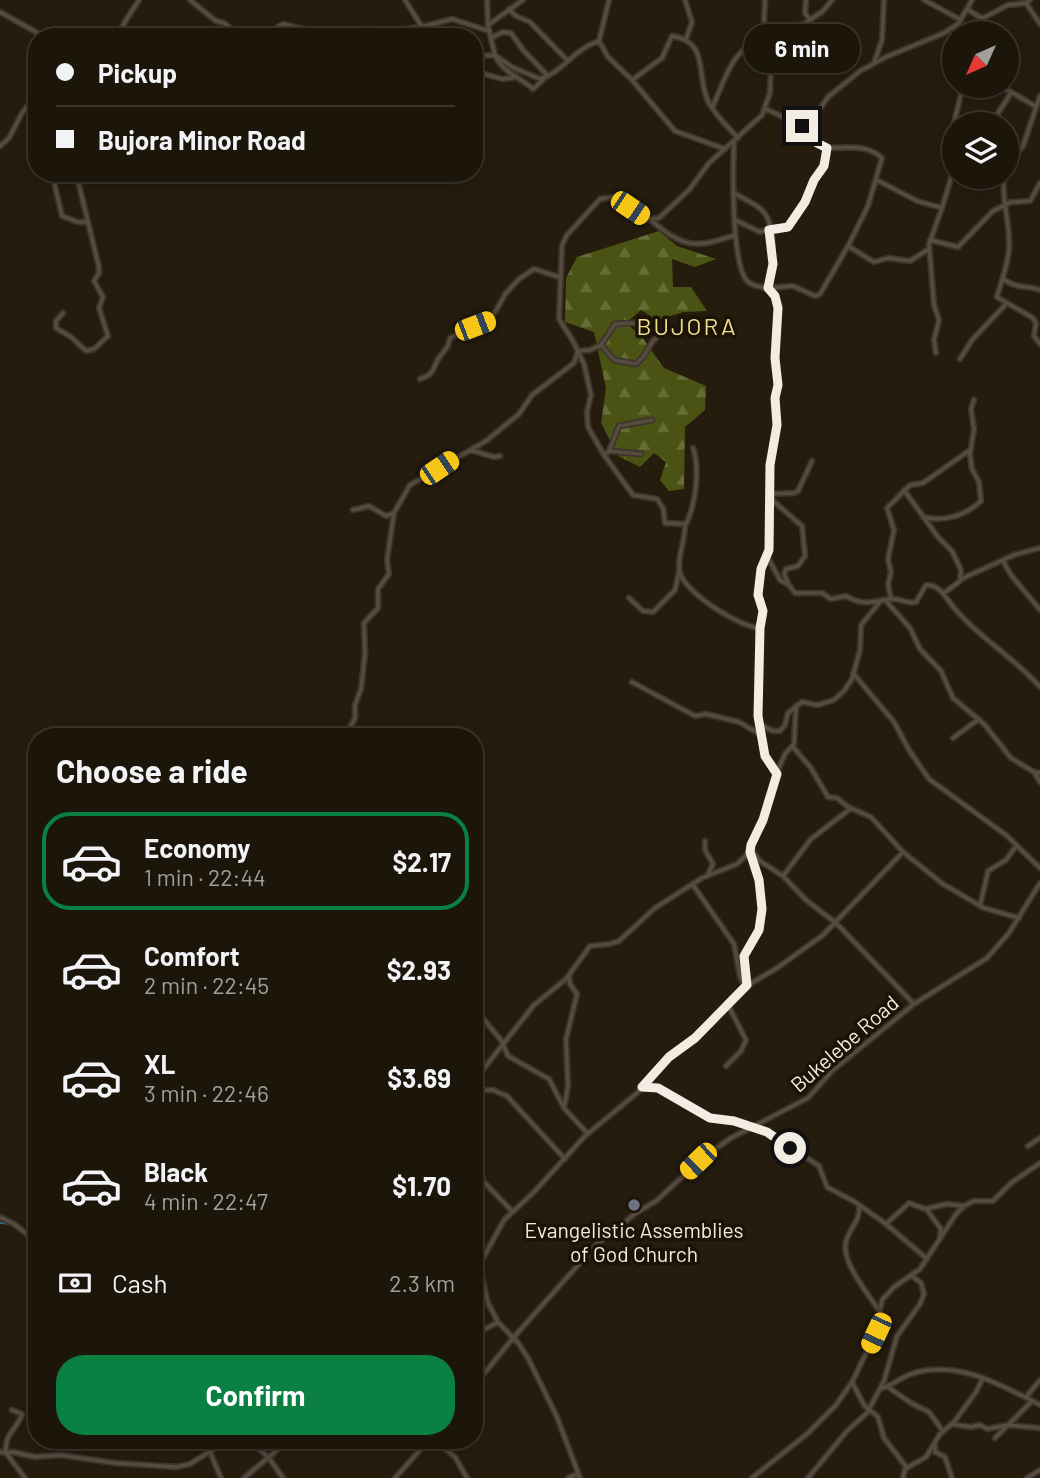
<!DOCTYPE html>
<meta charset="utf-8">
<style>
body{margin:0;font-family:Barlow,sans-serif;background:#292218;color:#f1f3f6;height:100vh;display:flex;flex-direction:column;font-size:26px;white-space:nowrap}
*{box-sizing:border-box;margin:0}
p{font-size:23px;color:#a09f9c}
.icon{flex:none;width:38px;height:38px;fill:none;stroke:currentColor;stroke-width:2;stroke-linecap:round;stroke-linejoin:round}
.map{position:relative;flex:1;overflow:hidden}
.drawer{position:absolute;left:28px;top:728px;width:455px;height:721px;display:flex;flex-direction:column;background:#1c150a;border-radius:28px;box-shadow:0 4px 10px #0003,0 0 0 2px #3a342b}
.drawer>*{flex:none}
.hud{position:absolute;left:28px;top:28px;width:455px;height:154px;border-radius:28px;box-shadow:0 4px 10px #0003,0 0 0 2px #3a342b;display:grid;align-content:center;height:154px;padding:0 28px;background:#1c150a}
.needle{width:46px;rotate:225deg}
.tools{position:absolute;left:942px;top:21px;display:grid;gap:14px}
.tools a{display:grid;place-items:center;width:77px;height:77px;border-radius:50%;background:#1c150a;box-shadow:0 4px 10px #0003,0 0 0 2px #3a342b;font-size:35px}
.end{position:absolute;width:32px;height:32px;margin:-16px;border:9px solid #f2ece3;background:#111;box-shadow:0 0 0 4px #111}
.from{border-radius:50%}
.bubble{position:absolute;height:49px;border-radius:24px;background:#1c150a;box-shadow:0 4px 10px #0003,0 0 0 2px #3a342b;font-size:23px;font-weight:700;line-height:49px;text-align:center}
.car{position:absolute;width:21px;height:42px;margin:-21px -10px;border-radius:9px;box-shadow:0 0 5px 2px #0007;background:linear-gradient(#f5c518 24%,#345 0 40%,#f5c518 0 76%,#345 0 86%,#f5c518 0)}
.hud b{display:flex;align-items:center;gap:24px;height:66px;font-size:26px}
.hud b+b{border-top:2px solid #3a342b}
.hud i{width:18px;height:18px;background:#f1f3f6}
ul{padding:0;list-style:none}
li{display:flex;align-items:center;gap:21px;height:98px;margin:0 14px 10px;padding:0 14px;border:4px solid transparent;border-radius:28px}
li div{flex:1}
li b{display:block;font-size:26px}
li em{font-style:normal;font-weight:700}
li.active{border-color:#0b8043}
li>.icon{width:63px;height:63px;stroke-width:1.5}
h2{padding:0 28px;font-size:32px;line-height:84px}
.pay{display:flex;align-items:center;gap:18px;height:77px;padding:0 28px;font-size:26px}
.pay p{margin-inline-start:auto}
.button{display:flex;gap:14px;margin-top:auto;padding:14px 28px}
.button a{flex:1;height:80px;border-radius:28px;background:#0b8043;color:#fff;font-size:28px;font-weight:700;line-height:80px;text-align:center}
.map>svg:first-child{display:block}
.forest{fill:url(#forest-firs)}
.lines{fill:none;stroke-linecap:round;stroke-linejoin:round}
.stream{stroke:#2d6b74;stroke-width:2}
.minor-casing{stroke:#3c342d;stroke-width:7}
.minor{stroke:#564b3c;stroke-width:3.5}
.route{stroke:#f2ece3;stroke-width:9}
.worship-dot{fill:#6b7280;stroke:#1b1305;stroke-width:2.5}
.labels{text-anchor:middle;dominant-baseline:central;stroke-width:7;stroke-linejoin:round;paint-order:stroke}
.street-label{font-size:21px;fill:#f2ece3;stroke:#1b1305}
.poi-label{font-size:21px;fill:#f2ece3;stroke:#1b1305}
.quarter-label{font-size:24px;letter-spacing:2px;fill:#eedc8e;stroke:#1b1305}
</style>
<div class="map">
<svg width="1040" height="1478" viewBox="0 0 1040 1478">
<defs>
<pattern id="forest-firs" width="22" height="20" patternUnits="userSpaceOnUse" patternTransform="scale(1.75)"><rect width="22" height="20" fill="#4a5313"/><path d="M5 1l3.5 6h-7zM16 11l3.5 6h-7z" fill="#656c35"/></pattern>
</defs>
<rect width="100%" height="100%" fill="#251c0e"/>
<path class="forest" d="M659,231l18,15 39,13 -21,8 -23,-8 1,28h18l16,24 -23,1 -27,8 -16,-10 -15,13 16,14 22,31 42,18 -1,24 -20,17 -1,62 -15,2 -9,-11 6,-18 -12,-9 -14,14 -22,-11 -17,-33 5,-35 -12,-56 -29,-10 1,-44 11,-21z"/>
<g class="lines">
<path class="stream" d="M0,1223l13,1"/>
<g class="minor-casing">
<path id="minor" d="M190,0l26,21 8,2 18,14
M405,0l17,27
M487,0l1,26 7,29 17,12 28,12c22,-6 35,-31 59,-38
M609,0l-10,41 9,16 24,23 43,51 50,18
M685,0l7,22 -6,17
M806,0l-1,13 5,7
M924,0l37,20
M1026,3l14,21
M509,9l7,7 14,6 37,38
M967,9l14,9 4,-1 23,-12 18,-2 4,-3
M0,12l45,25
M958,24l3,9
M488,25l35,-25
M119,37c2,-13 13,-25 20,-37
M259,37c15,-2 14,-10 25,-13 21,6 67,19 85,5l14,3 39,-5 30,-8 37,12
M491,38l12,-6 8,1 12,17 25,26
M474,56l21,-1c8,18 25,22 38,34l11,-10
M771,62l27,-34 25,-17 9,-11
M874,63l8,-23 2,-40
M474,71l28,8 11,-1
M632,80l30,-22 10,-22c39,6 23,41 37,67 7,13 19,24 29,35
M1001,86l34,20
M1006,90l9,-32
M712,108c8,-17 13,-35 24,-50 15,-20 45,-30 68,-34
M991,124l20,-31
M802,126l17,-16 9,-13 32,-26 26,-14 58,-24 14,-9 14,-24
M734,142c-1,26 -3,121 13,139 7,7 17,5 25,9l6,18 -3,50 3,27 -3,13 2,27 -7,40v74l-1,13 -8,17 -3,26 5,16 -3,17 -2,88 7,40 12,18 -11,37 -15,31v7l9,12 23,15 23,24 30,23 78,81
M0,146l9,-8 13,-25 15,-20
M954,154v-31l9,-37
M1006,158l10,-4 7,-8 17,-50
M52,173l10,43 16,6h8
M1004,177c-3,24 7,47 5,72 -1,16 -8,33 -12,48l36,21 3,5 -2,13 6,8
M877,180l40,21 25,7 12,-40
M736,194c9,6 26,12 31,23 7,14 8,56 1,71l25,-2 22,10 5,-2 28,-48 20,-40 14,-48c-17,-16 -40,-8 -59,-11l-21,-21 -36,-17
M735,220l25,12 15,-4h12c15,-23 35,-52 40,-80
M652,221c32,28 45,27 83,14
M930,240l28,7 35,-36 18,-9 19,-1 10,-18
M848,246l26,16 14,-4 22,3 19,-12
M1003,279c17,11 20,5 37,11
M63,313l-7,8v7l15,9 15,14 8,-2 14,-13 -9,-28 4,-11 -9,-16 5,-8v-6l-23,-94
M601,345l14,-21 19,-1
M936,353l-2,-13 5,-20 -5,-15 -5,-61 13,-36
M960,359l12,-19 34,-36
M420,379l9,-4 4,-5 5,-11 10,-13 2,-8 41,-19 15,-26 13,-14 15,-10 25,8
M470,450l24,7 6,-1
M609,451l32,3
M604,455l5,-4 10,-25 33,-6
M904,490l34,47 14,14 9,19 -1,11 -16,12
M770,494l24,-1 4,-2 14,-30
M771,499l31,27 3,30 -7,10 -12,3 -2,5 5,11
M353,510l16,-4 17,10 8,-3
M923,517c21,5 42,-1 58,-16l-2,-19 -7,-13 -2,-15 4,-25 -3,-20 3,-9
M686,524c10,-20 14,-56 7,-76
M767,556l13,24 9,5 6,8h27l9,6 15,-3c17,10 26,6 43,3 10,-2 17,6 27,3l10,-17c13,0 18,10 25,19 25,32 63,53 89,83
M1003,561l8,14 29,35
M961,579l53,-24 26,-7
M629,598l14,13 10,1 22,-22 4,-18
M891,599l-3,-15 3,-12 -3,-13 6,-29 -7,-22 23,-23 13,-2 47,-33
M886,601l24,27 10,21 21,22 12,27 31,26 27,34 23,14 6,1
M760,628c-21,-1 -73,-34 -80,-55 -4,-14 6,-34 5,-49l-20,-1 -2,-15 -6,-9 -24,-4 -29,-40 -16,-28 -1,-15 4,-17 -7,-31 -11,-23 -14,-22 3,-74 5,-10 33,-36 13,-2 35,22 11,-1 30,-28 20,-27 53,-48 8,-22 1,-31 -7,-42 1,-20
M853,673l41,49 15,28 20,29 77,56 34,33
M632,682l63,34 11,-2 33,8 22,13
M759,724l14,7h7l5,-6 3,-12 14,-11 16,3 16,-5 10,-9 8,-12 8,-29 1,-25 18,-22
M345,737l10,-19v-13l6,-16 4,-35 -1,-31 14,-15v-19l11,-15 -2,-14 7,-47 16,-28 76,-44 33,-27 13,-19 42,-32 4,-12 12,-1 11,-5 13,15 22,4 7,-7 10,-16 12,-12
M953,738l26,-19
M793,747l18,21 17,29 9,1 11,9 23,10 32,35 40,32 41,24 35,10
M777,772l8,-18 9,-10 2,-38
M1034,772l6,10
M705,841v9l8,14 -5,10
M783,876l28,-37 39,-30
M693,885l41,59 6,32 5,11
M980,906l8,-35 18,-11 10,-14
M748,985l-5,-29 16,-26 3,-21 -3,-29 -9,-28
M474,1008l27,32 7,16 41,23 15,29 24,26
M726,1066l15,-15 5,-11 -18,-35
M474,1081l60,-76 32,-26 24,-33 20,-2 9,-3 36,-33 47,-30 35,-14 14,-13
M642,1087l16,1 52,30 24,2 33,12 52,34 8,21 28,15 31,22 41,35
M474,1090h19l14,6 58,63
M564,1108l4,-22 -2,-47 11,-45 -7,-10 -1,-9
M1028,1146l12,-8
M474,1158l6,9 3,14 29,30
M859,1207c2,13 -11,23 -13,35 -5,21 23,52 33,69
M927,1210l14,19 -1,7
M0,1217l14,7 23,18
M886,1224l23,-21 16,6 22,-5 17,2
M479,1265l9,38 10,19 21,22 10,16 28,57 23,61
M474,1270l8,-10 22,-40 30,-28 51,-56 52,-43 37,-41 21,-14 50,-51 32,-19 46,-33 80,-83
M474,1335l24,-13
M852,1382l12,23 14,12 6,21 23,30
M474,1386l39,-48 82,-92 41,-33 20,-12 49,-45 26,-18 77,-40 24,-27 82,-67 73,-46 22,-25 31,-50
M888,1387l23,16 18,9 13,18
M882,1388c11,-3 18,-10 29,-14 45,-15 91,11 129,31
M1027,1396l13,-16
M12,1410l10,4c-5,16 -18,19 -16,39l7,-1 22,5 25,-2 55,8 62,4 13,-3 38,-24
M951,1424l20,3 9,-2 7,4 21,-4 32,3
M995,1438l37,-37
M249,1440l20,18 14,20
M435,1440l20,17 12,21
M935,1444v8l10,5 7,21
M0,1452l6,1 19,25
M210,1452l11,26
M244,1478l45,-38
M395,1478l34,-38
M568,1478l10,-4
M752,1478l56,-45 28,-28 16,-23 24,-49 6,-33 12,-13 26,-18 36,-55 8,-8 10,-5h19l18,-18 29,-20
M808,1478l39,-47 20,-18 17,-32 13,-45 23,-32 4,-10 -3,-11 -9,-7
M903,1478l2,-9 21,-12 14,-23 14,-12 22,-30 7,-14
M1027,1478l13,-8"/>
</g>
<use href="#minor" class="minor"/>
</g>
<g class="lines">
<path class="route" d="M790,1148l-23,-16 -33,-11 -24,-3 -52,-30 -16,-1 27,-30 26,-19 52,-53 -3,-29 15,-26 3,-21 -3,-29 -9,-28 1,-7 12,-25 14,-46 -12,-18 -7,-40 2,-88 3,-17 -5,-16 3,-26 8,-19 1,-85 7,-40 -2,-27 3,-13 -3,-27 3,-50 -3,-12 -7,-8 5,-24 -4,-34 19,-3 17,-25 9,-22 10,-14 3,-18 -10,-5 -15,-17"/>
</g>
<circle class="worship-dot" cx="634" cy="1205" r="7"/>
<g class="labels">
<g class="street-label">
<text transform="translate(844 1043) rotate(-41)">Bukelebe Road</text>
</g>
<g class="poi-label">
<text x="634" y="1229">Evangelistic Assemblies<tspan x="634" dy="24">of God Church</tspan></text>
</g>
<g class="quarter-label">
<text x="687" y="325">BUJORA</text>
</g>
</g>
</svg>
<div class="tools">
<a><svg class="needle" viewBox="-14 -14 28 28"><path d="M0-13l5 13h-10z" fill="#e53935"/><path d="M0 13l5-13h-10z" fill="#a09f9c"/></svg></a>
<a><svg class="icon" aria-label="layers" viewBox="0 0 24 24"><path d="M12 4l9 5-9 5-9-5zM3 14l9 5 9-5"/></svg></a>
</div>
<i class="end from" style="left:790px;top:1148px"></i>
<i class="end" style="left:802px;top:126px"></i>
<div class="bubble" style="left:744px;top:24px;width:116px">6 min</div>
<i class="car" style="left:630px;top:208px;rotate:124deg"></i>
<i class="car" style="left:475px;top:326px;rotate:69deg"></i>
<i class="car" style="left:439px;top:468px;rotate:56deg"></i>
<i class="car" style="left:698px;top:1161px;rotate:226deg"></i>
<i class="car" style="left:876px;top:1333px;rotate:205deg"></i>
<div class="hud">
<b><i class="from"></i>Pickup</b>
<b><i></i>Bujora Minor Road</b>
</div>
<section class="drawer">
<h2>Choose a ride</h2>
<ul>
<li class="active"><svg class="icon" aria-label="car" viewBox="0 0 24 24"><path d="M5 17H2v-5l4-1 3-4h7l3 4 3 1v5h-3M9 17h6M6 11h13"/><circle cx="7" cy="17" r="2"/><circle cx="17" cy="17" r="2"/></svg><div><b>Economy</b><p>1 min · 22:44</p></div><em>$2.17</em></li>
<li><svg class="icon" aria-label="car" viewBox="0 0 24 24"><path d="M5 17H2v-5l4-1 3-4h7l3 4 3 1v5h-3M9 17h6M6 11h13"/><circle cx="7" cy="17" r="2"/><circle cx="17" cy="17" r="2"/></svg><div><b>Comfort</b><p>2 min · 22:45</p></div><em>$2.93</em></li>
<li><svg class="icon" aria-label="car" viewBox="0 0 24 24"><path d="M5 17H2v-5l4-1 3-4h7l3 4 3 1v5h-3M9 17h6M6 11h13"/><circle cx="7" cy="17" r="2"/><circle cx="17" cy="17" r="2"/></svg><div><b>XL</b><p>3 min · 22:46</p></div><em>$3.69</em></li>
<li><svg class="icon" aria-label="car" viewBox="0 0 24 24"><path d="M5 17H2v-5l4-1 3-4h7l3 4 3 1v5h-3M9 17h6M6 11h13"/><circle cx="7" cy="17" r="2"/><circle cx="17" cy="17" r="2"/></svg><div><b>Black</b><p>4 min · 22:47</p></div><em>$1.70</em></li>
</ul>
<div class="pay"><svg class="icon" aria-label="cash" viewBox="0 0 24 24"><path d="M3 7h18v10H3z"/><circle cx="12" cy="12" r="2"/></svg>Cash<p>2.3 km</p></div>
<div class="button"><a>Confirm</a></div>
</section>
</div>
